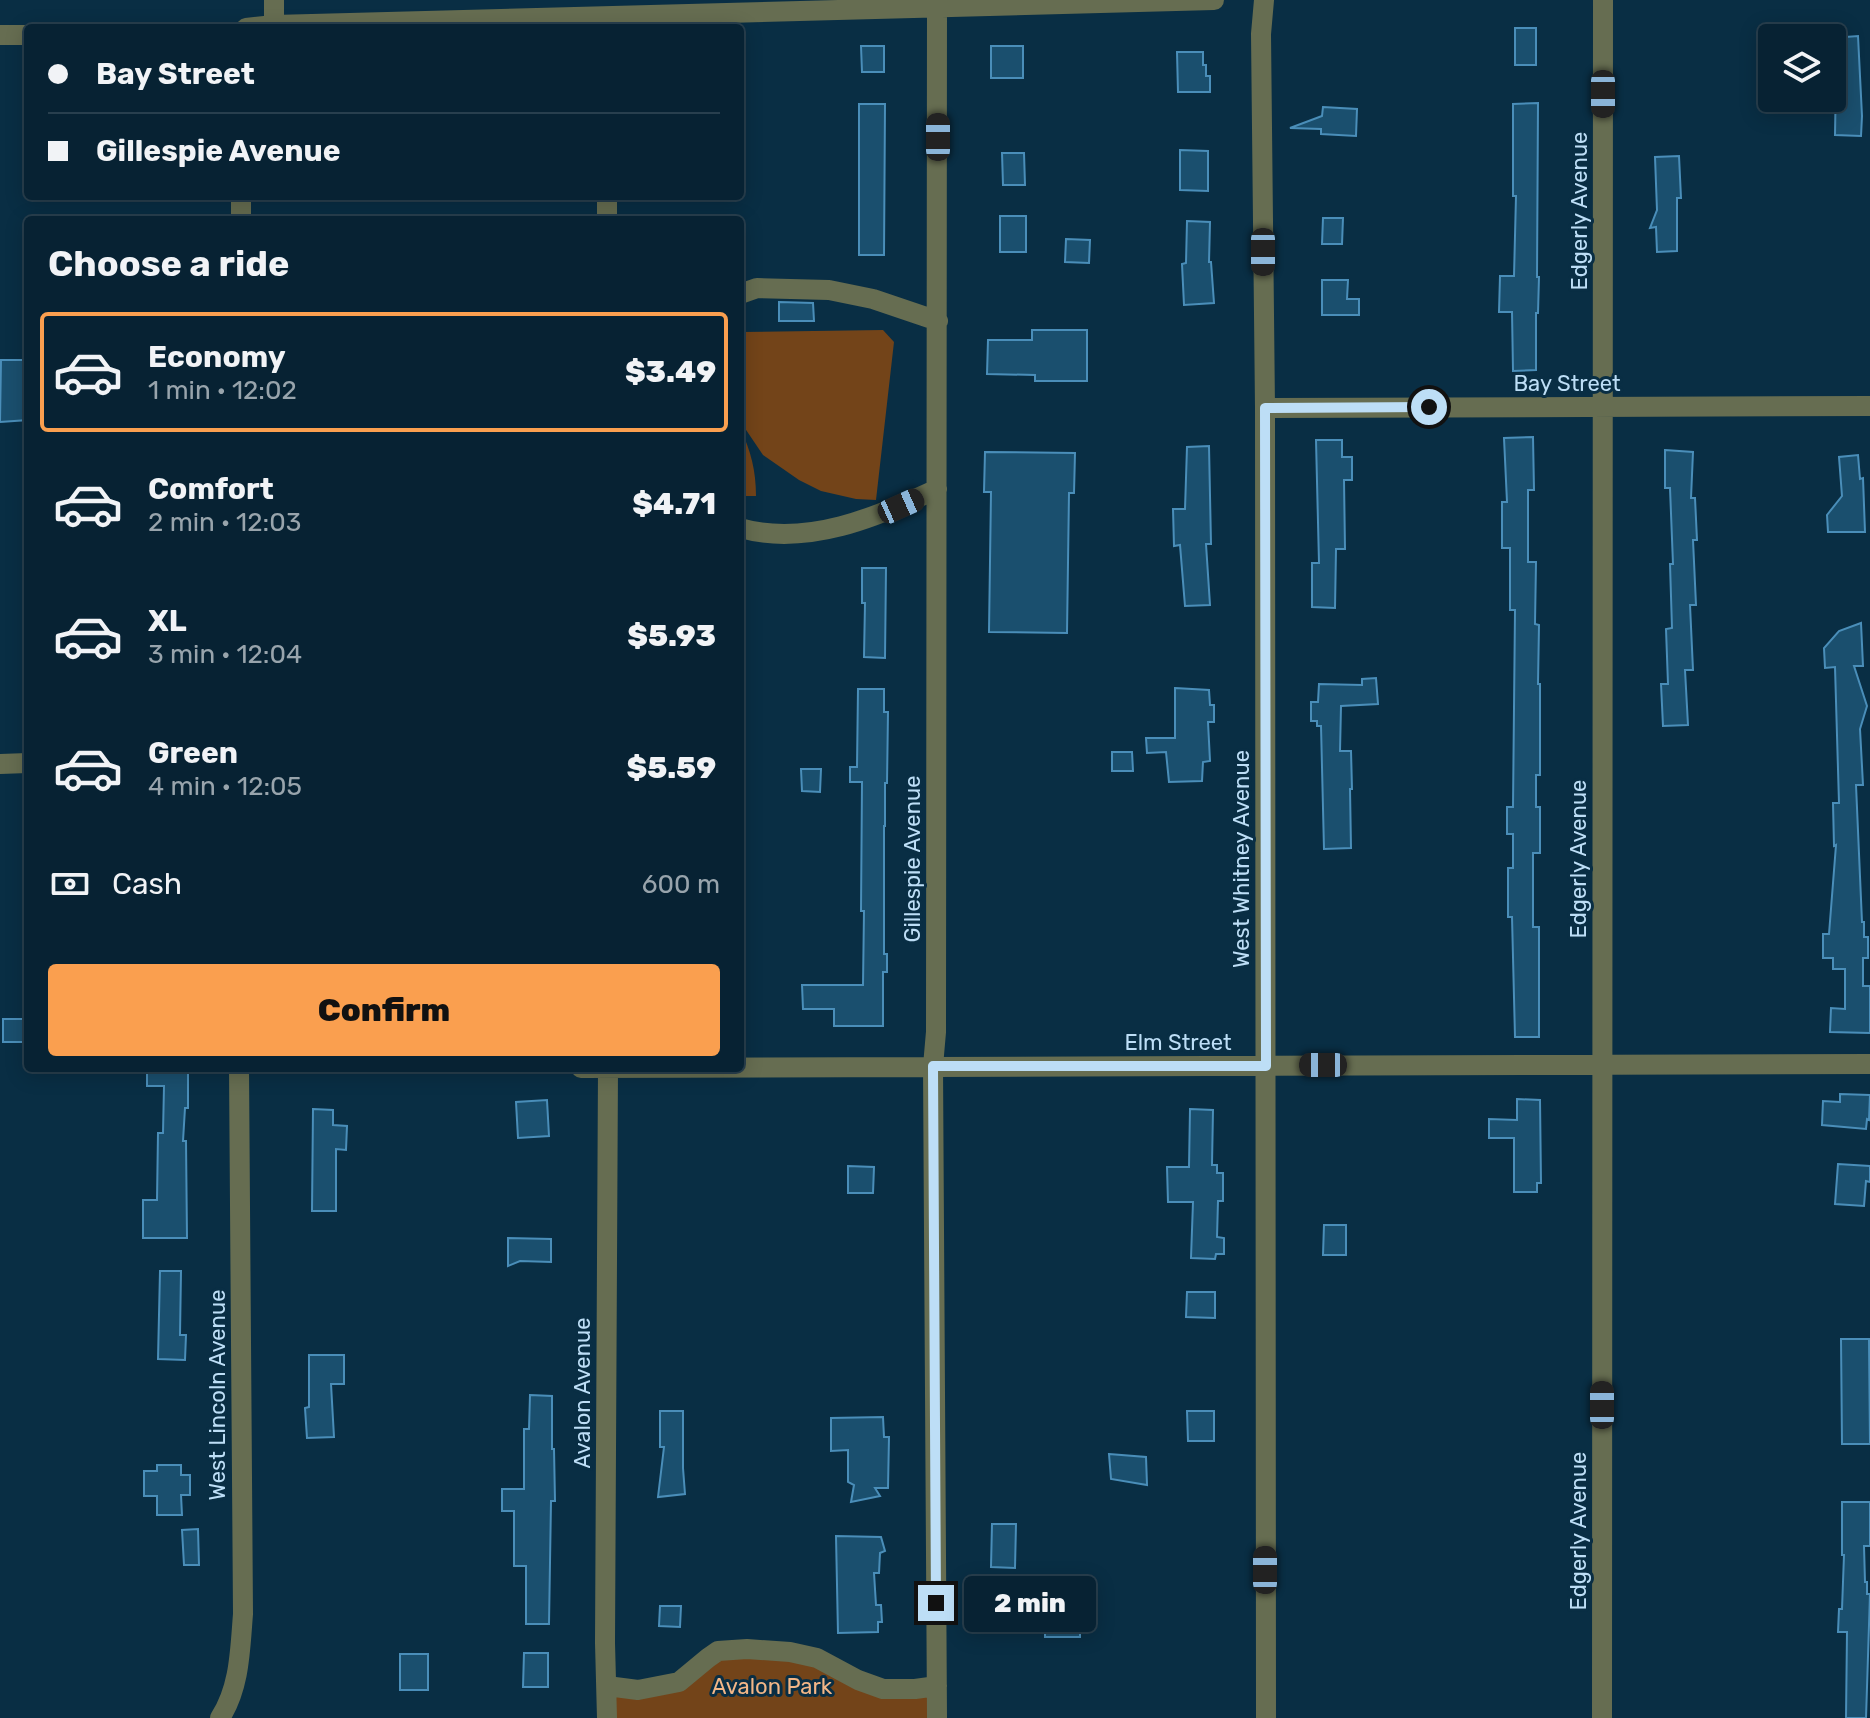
<!DOCTYPE html>
<meta charset="utf-8">
<style>
body{margin:0;font-family:Rubik,sans-serif;background:#152f3f;color:#f1f3f6;height:100vh;display:flex;flex-direction:column;font-size:30px;white-space:nowrap}
*{box-sizing:border-box;margin:0}
p{font-size:26px;color:#98a4ac}
.icon{flex:none;width:44px;height:44px;fill:none;stroke:currentColor;stroke-width:2;stroke-linecap:round;stroke-linejoin:round}
.map{position:relative;flex:1;overflow:hidden}
.sheet{position:absolute;left:24px;top:216px;width:720px;height:856px;display:flex;flex-direction:column;background:#072233;border-radius:8px;box-shadow:0 4px 20px #0003,0 0 0 2px #283f4e}
.sheet>*{flex:none}
.guide{position:absolute;left:24px;top:24px;width:720px;height:176px;border-radius:8px;box-shadow:0 4px 20px #0003,0 0 0 2px #283f4e;display:grid;align-content:center;height:176px;padding:0 24px;background:#072233}
.buttons{position:absolute;left:1758px;top:24px;display:grid;gap:16px}
.buttons a{display:grid;place-items:center;width:88px;height:88px;border-radius:8px;background:#072233;box-shadow:0 4px 20px #0003,0 0 0 2px #283f4e;font-size:40px}
.end{position:absolute;width:36px;height:36px;margin:-18px;border:10px solid #bddef6;background:#111;box-shadow:0 0 0 4px #111}
.from{border-radius:50%}
.bubble{position:absolute;height:56px;border-radius:8px;background:#072233;box-shadow:0 4px 20px #0003,0 0 0 2px #283f4e;font-size:26px;font-weight:800;line-height:56px;text-align:center}
.car{position:absolute;width:24px;height:48px;margin:-24px -12px;border-radius:10px;box-shadow:0 0 6px 2px #0007;background:linear-gradient(#222 24%,#8ab4d8 0 40%,#222 0 76%,#8ab4d8 0 86%,#222 0)}
.guide b{display:flex;align-items:center;gap:28px;height:76px;font-size:30px}
.guide b+b{border-top:2px solid #283f4e}
.guide i{width:20px;height:20px;background:#f1f3f6}
ul{padding:0;list-style:none}
li{display:flex;align-items:center;gap:24px;height:120px;margin:0 16px 12px;padding:0 8px;border:4px solid transparent;border-radius:8px}
li div{flex:1}
li b{display:block;font-size:30px}
li em{font-style:normal;font-weight:800}
li.active{border-color:#fa9f4f}
li>.icon{width:72px;height:72px;stroke-width:1.5}
h2{padding:0 24px;font-size:36px;line-height:96px}
.pay{display:flex;align-items:center;gap:20px;height:88px;padding:0 24px;font-size:30px}
.pay p{margin-inline-start:auto}
.primary-button{display:flex;gap:16px;margin-top:auto;padding:16px 24px}
.primary-button a{flex:1;height:92px;border-radius:8px;background:#fa9f4f;color:#111;font-size:32px;font-weight:800;line-height:92px;text-align:center}
.map>svg:first-child{display:block}
.green{fill:#734419}
.building{fill:#1a4f6e;stroke:#4a8eb9;stroke-width:2}
.lines{fill:none;stroke-linecap:round;stroke-linejoin:round}
.minor{stroke:#666d51;stroke-width:20}
.route{stroke:#bddef6;stroke-width:10}
.labels{text-anchor:middle;dominant-baseline:central;stroke-width:6;stroke-linejoin:round;paint-order:stroke}
.street-label{font-size:22px;fill:#bddef6;stroke:#092e44}
.park-label{font-size:22px;fill:#f2b687;stroke:#092e44}
</style>
<div class="map">
<svg width="1870" height="1718" viewBox="0 0 1870 1718">
<rect width="100%" height="100%" fill="#092e44"/>
<path class="green" d="M883,330l11,12 -18,158 -20,-1 -35,-8 -22,-11 -36,-25 -23,-34v-89z
M740,428c11,23 16,43 16,68h-16z
M789,1655l67,28 77,6 1,29h-324l-1,-28 31,3 69,-33z"/>
<path class="building" d="M1515,28h21v37h-21z
M1858,36l4,80 -1,20 -26,-1 1,-60 -3,-1 1,-18h-2v-18z
M861,46h23v26h-22z
M991,46h32v32h-32z
M1177,52h26v13h3v11h4v16h-32z
M1538,103l-1,174h2l-1,36h-2v57l-23,1 -1,-59h-13l1,-36h14l2,-80h-3v-92z
M859,104h26l-1,151h-25z
M1323,107l34,2 -1,27 -35,-2v-5l-31,-1 32,-12z
M1180,150l28,1v40l-28,-1z
M1002,153h22l1,32h-22z
M1679,156l2,42h-4v53l-20,1 -1,-25 -6,1 7,-18 -2,-53z
M1000,216h26v36h-26z
M1323,218h20l-1,26h-20z
M1187,221l23,1 -1,40h2l3,41 -30,2 -2,-41 4,-1z
M1066,239l24,1 -1,23 -24,-1z
M1322,280h26l-1,19h12v16h-37z
M779,302l34,1 1,18h-35z
M1032,330h55v51h-52v-6l-48,-1 1,-34h44z
M1,360h27v60l-28,2z
M1533,437l1,53h-6v72h8l-1,62 4,1 -1,59h2v91h-4v32h4v46h-7v74h6v110h-24l-3,-120h-4v-49h5v-34h-6v-27h6l2,-197h-5v-62h-8v-46h5l-3,-64z
M1316,440h26v17h10v23h-8l1,69h-9l-1,59 -23,-1v-44h7z
M1209,446l2,98h-5l4,61 -25,1 -5,-61 -6,1 -1,-37h12l2,-62z
M1665,450l28,2 -2,46h4l2,42h-4l3,65h-6l3,65h-8l3,55 -25,1 -2,-42h7l-2,-55 6,-1 -2,-64h3l-3,-76h-5z
M985,452l90,1 -1,40h-5l-2,140 -78,-1 2,-140h-7z
M1858,455l2,24 3,-1 2,54h-37l-1,-17 15,-19 -3,-39z
M862,568h24l-1,90 -21,-1 1,-54h-3z
M1861,623l2,43h-9l13,40 -7,23 3,56h-7l6,137h2v15h4v21h-5v28h7v47l-40,-1 1,-24 14,1v-40h-12v-11h-10v-24h6l7,-89 -2,1 -1,-43h6l-4,-136 -10,1 -1,-20 15,-17z
M1376,678l2,26 -37,2 -1,45h11l1,38h-2l1,59 -27,1 -3,-123h-4v-5h-6v-19h7l1,-18 43,1v-6z
M1175,688l34,2 1,15h4v17h-6l2,39 -7,1 -1,19 -33,1 -3,-30 -19,1 -1,-15h29z
M858,689h26v23h4l-1,71h-2v43h-1v128h3v18h-4v54h-49v-17h-31l-1,-24h61l1,-74h-3l1,-129h-12v-15h7z
M1112,752h20l1,19h-21z
M801,769h20l-1,23 -18,-1z
M3,1019h20v23h-20z
M147,1068h41v40h-3l-2,33h3l1,97h-44v-38h14l1,-67h5l1,-47h-17z
M1840,1094l30,1 -1,25 -2,-1 -1,10 -44,-4 1,-24 17,1z
M1517,1099l23,1 1,83h-4v9h-23v-54h-25v-19l28,1z
M547,1100l2,36 -31,2 -2,-36z
M313,1109l20,1v15l14,1 -1,24 -10,-1v62h-24z
M1190,1109l23,1 -1,55h5v8h6v28h-5l-1,36 7,1v16h-8l-1,5 -24,-1 2,-56h-25l-1,-35h22z
M1838,1164l32,2v16l-4,-1 -2,25 -29,-2z
M848,1166l26,1 -1,26h-25z
M1324,1225h22v30h-23z
M508,1238l43,1v23l-31,-1 -12,5z
M160,1271h21l-1,64h6l-1,25 -27,-1z
M1187,1292h28v26l-29,-1z
M1841,1339h28l1,105h-28z
M309,1355h35v29h-13l3,53 -27,1 -2,-30 4,-1z
M530,1395l22,1v53h2l1,52h-4l-2,123h-23v-58h-12v-55h-12v-22h22v-60h5z
M660,1411h23v57l2,26 -27,3 6,-50h-4z
M1187,1411h27v30h-26z
M883,1417l1,20h5l-1,51h-13l5,8 -29,6 3,-17 -6,-3v-32l-17,1v-33z
M1109,1454l37,3 1,28 -36,-6z
M157,1465h24v10h9v20h-9l1,20h-25v-19h-13v-25h13z
M1842,1502h28v44h-6l1,36h2v12h3l-4,124h-20l1,-86h-9l1,-23h3l2,-54h-2z
M992,1524h24l-1,44 -24,-1z
M198,1529l1,36h-15l-2,-35z
M836,1536l45,1 4,14 -5,2 -1,20h-5l2,32h5l1,17h-4v10l-40,1z
M660,1606h21l-1,21 -21,-1z
M1045,1606h35v31h-35z
M524,1653h24v34h-25z
M400,1654h28v36h-28z"/>
<g class="lines">
<path class="minor" d="M274,0v25
M1264,0l-3,34 4,374 1,1310
M246,28l28,-3 940,-25
M0,35h28
M241,196v24
M607,196v24
M740,294l17,-6 72,2 44,9 65,22
M1265,408l605,-2
M740,528c67,19 137,-11 197,-39
M0,764l28,-1
M581,1068l1289,-4
M607,1686l31,4 41,-8 29,-24 10,-7 29,-2 43,3 27,6 41,22 25,9h32l22,-3
M220,1718c20,-31 20,-68 23,-104l-4,-546
M607,1718l-2,-75 3,-575
M937,1718l-4,-652 3,-34 1,-1032
M1602,1718l1,-1718"/>
</g>
<g class="lines">
<path class="route" d="M936,1603l-3,-537h333l-1,-658 164,-1"/>
</g>
<g class="labels">
<g class="street-label">
<text transform="translate(1579 211) rotate(-90)">Edgerly Avenue</text>
<text x="1567" y="383">Bay Street</text>
<text transform="translate(912 859) rotate(-90)">Gillespie Avenue</text>
<text transform="translate(1241 859) rotate(-90)">West Whitney Avenue</text>
<text transform="translate(1578 859) rotate(-90)">Edgerly Avenue</text>
<text x="1178" y="1042">Elm Street</text>
<text transform="translate(582 1393) rotate(-90)">Avalon Avenue</text>
<text transform="translate(217 1395) rotate(-90)">West Lincoln Avenue</text>
<text transform="translate(1578 1531) rotate(-90)">Edgerly Avenue</text>
</g>
<g class="park-label">
<text x="772" y="1686">Avalon Park</text>
</g>
</g>
</svg>
<div class="buttons">
<a><svg class="icon" aria-label="layers" viewBox="0 0 24 24"><path d="M12 4l9 5-9 5-9-5zM3 14l9 5 9-5"/></svg></a>
</div>
<i class="end from" style="left:1429px;top:407px"></i>
<i class="end" style="left:936px;top:1603px"></i>
<div class="bubble" style="left:964px;top:1576px;width:132px">2 min</div>
<i class="car" style="left:1603px;top:94px;rotate:180deg"></i>
<i class="car" style="left:938px;top:137px;rotate:0deg"></i>
<i class="car" style="left:1263px;top:252px;rotate:180deg"></i>
<i class="car" style="left:901px;top:506px;rotate:66deg"></i>
<i class="car" style="left:1323px;top:1065px;rotate:270deg"></i>
<i class="car" style="left:1602px;top:1405px;rotate:0deg"></i>
<i class="car" style="left:1265px;top:1570px;rotate:0deg"></i>
<div class="guide">
<b><i class="from"></i>Bay Street</b>
<b><i></i>Gillespie Avenue</b>
</div>
<section class="sheet">
<h2>Choose a ride</h2>
<ul>
<li class="active"><svg class="icon" aria-label="car" viewBox="0 0 24 24"><path d="M5 17H2v-5l4-1 3-4h7l3 4 3 1v5h-3M9 17h6M6 11h13"/><circle cx="7" cy="17" r="2"/><circle cx="17" cy="17" r="2"/></svg><div><b>Economy</b><p>1 min · 12:02</p></div><em>$3.49</em></li>
<li><svg class="icon" aria-label="car" viewBox="0 0 24 24"><path d="M5 17H2v-5l4-1 3-4h7l3 4 3 1v5h-3M9 17h6M6 11h13"/><circle cx="7" cy="17" r="2"/><circle cx="17" cy="17" r="2"/></svg><div><b>Comfort</b><p>2 min · 12:03</p></div><em>$4.71</em></li>
<li><svg class="icon" aria-label="car" viewBox="0 0 24 24"><path d="M5 17H2v-5l4-1 3-4h7l3 4 3 1v5h-3M9 17h6M6 11h13"/><circle cx="7" cy="17" r="2"/><circle cx="17" cy="17" r="2"/></svg><div><b>XL</b><p>3 min · 12:04</p></div><em>$5.93</em></li>
<li><svg class="icon" aria-label="car" viewBox="0 0 24 24"><path d="M5 17H2v-5l4-1 3-4h7l3 4 3 1v5h-3M9 17h6M6 11h13"/><circle cx="7" cy="17" r="2"/><circle cx="17" cy="17" r="2"/></svg><div><b>Green</b><p>4 min · 12:05</p></div><em>$5.59</em></li>
</ul>
<div class="pay"><svg class="icon" aria-label="cash" viewBox="0 0 24 24"><path d="M3 7h18v10H3z"/><circle cx="12" cy="12" r="2"/></svg>Cash<p>600 m</p></div>
<div class="primary-button"><a>Confirm</a></div>
</section>
</div>
